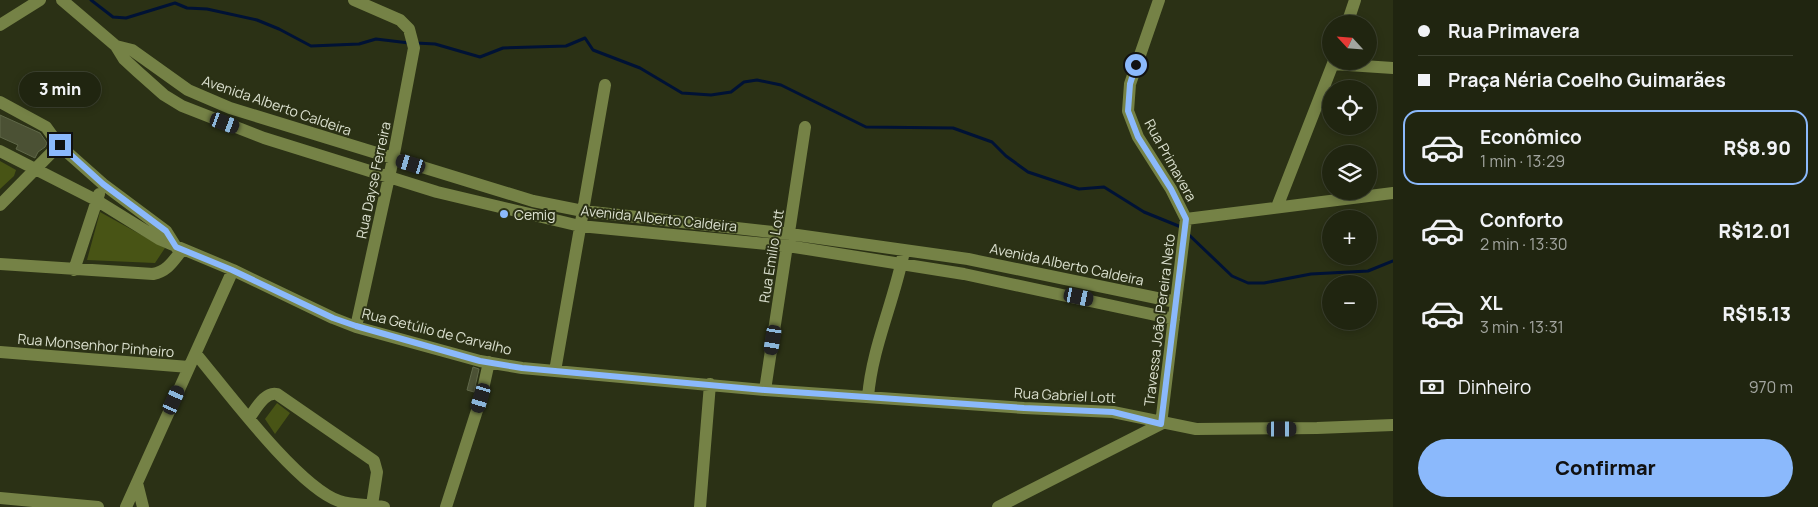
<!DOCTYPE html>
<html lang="pt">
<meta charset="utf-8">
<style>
body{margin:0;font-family:Manrope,sans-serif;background:#2d311e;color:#f1f3f6;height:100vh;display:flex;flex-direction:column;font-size:19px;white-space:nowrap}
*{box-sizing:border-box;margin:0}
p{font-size:16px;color:#a2a59f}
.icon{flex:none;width:28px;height:28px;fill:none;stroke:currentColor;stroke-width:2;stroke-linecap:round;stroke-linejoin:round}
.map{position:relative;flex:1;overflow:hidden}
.drawer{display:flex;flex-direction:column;background:#202510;width:425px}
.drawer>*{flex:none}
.banner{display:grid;align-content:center;height:110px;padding:0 25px;background:#202510}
.needle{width:32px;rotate:296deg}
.buttons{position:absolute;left:1322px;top:15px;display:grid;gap:10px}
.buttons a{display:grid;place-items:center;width:55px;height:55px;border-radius:50%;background:#202510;box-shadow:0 2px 8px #0003,0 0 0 1px #3d4230;font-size:25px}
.end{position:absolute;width:22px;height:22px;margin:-11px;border:6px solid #8bb9fc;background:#111;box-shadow:0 0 0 2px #111}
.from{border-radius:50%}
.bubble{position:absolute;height:35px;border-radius:18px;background:#202510;box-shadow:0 2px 8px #0003,0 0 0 1px #3d4230;font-size:16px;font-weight:800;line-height:35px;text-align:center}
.car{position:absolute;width:15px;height:30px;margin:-15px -8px;border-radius:6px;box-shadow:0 0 4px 1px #0007;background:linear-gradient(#222 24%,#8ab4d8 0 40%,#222 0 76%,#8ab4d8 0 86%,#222 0)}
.banner b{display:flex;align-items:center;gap:18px;height:48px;font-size:19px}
.banner b+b{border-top:1px solid #3d4230}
.banner i{width:12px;height:12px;background:#f1f3f6}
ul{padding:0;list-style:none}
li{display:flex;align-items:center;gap:15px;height:75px;margin:0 10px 8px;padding:0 15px;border:2px solid transparent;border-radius:15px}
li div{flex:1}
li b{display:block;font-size:19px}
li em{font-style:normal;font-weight:800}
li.current{border-color:#8bb9fc}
li>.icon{width:45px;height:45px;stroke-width:1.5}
.pay{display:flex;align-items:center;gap:12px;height:55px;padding:0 25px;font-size:19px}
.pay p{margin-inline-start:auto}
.action{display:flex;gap:10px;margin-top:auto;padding:10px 25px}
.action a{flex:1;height:58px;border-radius:30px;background:#8bb9fc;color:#111;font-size:20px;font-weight:800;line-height:58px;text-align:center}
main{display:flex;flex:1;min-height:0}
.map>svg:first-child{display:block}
.green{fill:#485415}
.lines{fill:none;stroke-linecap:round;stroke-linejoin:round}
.stream{stroke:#001235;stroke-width:3}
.building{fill:#4b5134;stroke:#606849}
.minor{stroke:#758246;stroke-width:12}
.route{stroke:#8bb9fc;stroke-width:6}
.poi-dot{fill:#8bb9fc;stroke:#2b3115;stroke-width:2}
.labels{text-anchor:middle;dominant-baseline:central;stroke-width:4;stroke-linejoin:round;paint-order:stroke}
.street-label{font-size:14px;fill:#dce1d0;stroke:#2b3115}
.poi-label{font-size:14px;fill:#dce1d0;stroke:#2b3115;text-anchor:start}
</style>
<main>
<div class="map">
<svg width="1393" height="507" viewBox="0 0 1393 507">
<rect width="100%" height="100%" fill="#2b3115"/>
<path class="green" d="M0,161l16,9 -2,6 -14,13z
M100,212l65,36 -10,15 -68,-3z
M277,403l13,10 -15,21 -10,-15z"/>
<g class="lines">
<path class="stream" d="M91,0l22,17 13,1 49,-15 12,5 20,1 50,11 22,9 32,17 48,-2 17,-5 33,4
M416,43l19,1 45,13 23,-9 63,-2 19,-8 8,12 47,18 42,25 29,2 20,-3 13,-10 13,-2 24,5 85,42 87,1 39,14 14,14 22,16 51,17 25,-2 40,25 37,15
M1187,233l45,43 16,7h16l47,-9 57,-3 25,-10"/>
</g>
<path class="building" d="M0,115l40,18 7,10 -2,4 -7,5 -3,6 -19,-9 2,-4 -18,-8z
M473,367l6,2 -5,23 -7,-2z"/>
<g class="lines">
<path class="minor" d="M62,0l54,46 8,13 13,12 27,24 18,11 82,32 173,54 143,34 208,20 176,28 210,45
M354,0l46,20 9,9 5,19 -21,111 -37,168
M1159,0l-29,84 -2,27 10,26 33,52 15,30
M1347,24l8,-24
M0,25l40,-25
M116,46l16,4 56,40 42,18 303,93 50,10 207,23 178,25 208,43
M1333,64l60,4
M0,102l46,25 13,18 44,39 63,47 10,16
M0,151l96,49 63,39 74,31 100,48 23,9 124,34 42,7 243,22 259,18 89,4 83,17 121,-1 76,-3
M0,205l59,-60
M1277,207l57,-146
M1186,219l207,-26
M0,264l153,10c15,-3 20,-13 29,-24
M74,270l25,-76
M0,352l189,15
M196,354c30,36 102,133 143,147 14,5 31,3 45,6
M555,371l50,-286
M765,390l40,-263
M868,397c4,-49 25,-93 35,-141
M249,418c7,-9 16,-27 28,-24l97,67 3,11 -5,33
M137,483l6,24
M0,498l98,9
M126,507l107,-237
M446,507l35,-109 8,-36
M700,507l10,-123
M998,507l163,-83 25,-205"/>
</g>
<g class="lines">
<path class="route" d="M60,145l43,39 63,47 10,16 56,23 101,48 23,8 124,35 42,7 243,22 259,18 89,4 48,12 25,-205 -15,-30 -33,-52 -10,-26 2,-27 6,-19"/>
</g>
<circle class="poi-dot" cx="504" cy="214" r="5"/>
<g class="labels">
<g class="street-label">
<text transform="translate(277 105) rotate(19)">Avenida Alberto Caldeira</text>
<text transform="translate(1171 160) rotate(61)">Rua Primavera</text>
<text transform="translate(373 180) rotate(-78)">Rua Dayse Ferreira</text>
<text transform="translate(659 218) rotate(6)">Avenida Alberto Caldeira</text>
<text transform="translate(771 256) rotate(-81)">Rua Emilio Lott</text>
<text transform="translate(1067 264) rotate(12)">Avenida Alberto Caldeira</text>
<text transform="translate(1159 320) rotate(-83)">Travessa João Pereira Neto</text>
<text transform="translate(437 331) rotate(14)">Rua Getúlio de Carvalho</text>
<text transform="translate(96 345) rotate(5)">Rua Monsenhor Pinheiro</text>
<text transform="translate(1065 395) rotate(3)">Rua Gabriel Lott</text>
</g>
<g class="poi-label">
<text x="514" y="214">Cemig</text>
</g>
</g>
</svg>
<div class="buttons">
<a><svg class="needle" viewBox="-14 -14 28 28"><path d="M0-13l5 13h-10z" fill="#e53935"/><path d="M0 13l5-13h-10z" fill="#a2a59f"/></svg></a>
<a><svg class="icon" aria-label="locate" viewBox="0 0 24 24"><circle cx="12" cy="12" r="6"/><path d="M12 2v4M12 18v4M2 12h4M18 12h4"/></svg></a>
<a><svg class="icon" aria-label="layers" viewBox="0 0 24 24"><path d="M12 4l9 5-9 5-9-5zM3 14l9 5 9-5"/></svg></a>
<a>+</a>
<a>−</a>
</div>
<i class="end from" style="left:1136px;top:65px"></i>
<i class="end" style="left:60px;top:145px"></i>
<div class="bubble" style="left:19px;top:72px;width:82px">3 min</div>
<i class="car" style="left:225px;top:123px;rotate:110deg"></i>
<i class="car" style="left:411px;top:164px;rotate:287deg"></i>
<i class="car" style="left:1079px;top:297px;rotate:102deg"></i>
<i class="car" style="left:773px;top:340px;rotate:189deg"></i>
<i class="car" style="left:481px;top:398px;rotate:197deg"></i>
<i class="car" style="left:174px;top:400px;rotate:24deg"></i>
<i class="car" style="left:1282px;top:429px;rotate:90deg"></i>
</div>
<section class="drawer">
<div class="banner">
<b><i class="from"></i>Rua Primavera</b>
<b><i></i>Praça Néria Coelho Guimarães</b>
</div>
<ul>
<li class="current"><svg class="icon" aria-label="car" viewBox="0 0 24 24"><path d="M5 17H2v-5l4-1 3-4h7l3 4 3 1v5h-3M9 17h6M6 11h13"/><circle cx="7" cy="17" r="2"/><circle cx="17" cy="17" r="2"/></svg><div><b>Econômico</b><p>1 min · 13:29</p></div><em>R$8.90</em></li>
<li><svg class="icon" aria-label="car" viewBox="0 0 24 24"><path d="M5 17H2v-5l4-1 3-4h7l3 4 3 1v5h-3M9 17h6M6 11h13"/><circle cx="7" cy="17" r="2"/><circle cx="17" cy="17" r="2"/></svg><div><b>Conforto</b><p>2 min · 13:30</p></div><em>R$12.01</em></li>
<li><svg class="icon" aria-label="car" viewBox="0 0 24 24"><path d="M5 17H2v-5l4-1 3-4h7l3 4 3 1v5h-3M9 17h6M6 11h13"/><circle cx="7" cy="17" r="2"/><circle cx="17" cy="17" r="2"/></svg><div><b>XL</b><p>3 min · 13:31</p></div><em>R$15.13</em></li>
</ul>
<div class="pay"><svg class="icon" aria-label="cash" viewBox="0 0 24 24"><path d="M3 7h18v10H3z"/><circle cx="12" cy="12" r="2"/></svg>Dinheiro<p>970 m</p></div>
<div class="action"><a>Confirmar</a></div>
</section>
</main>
